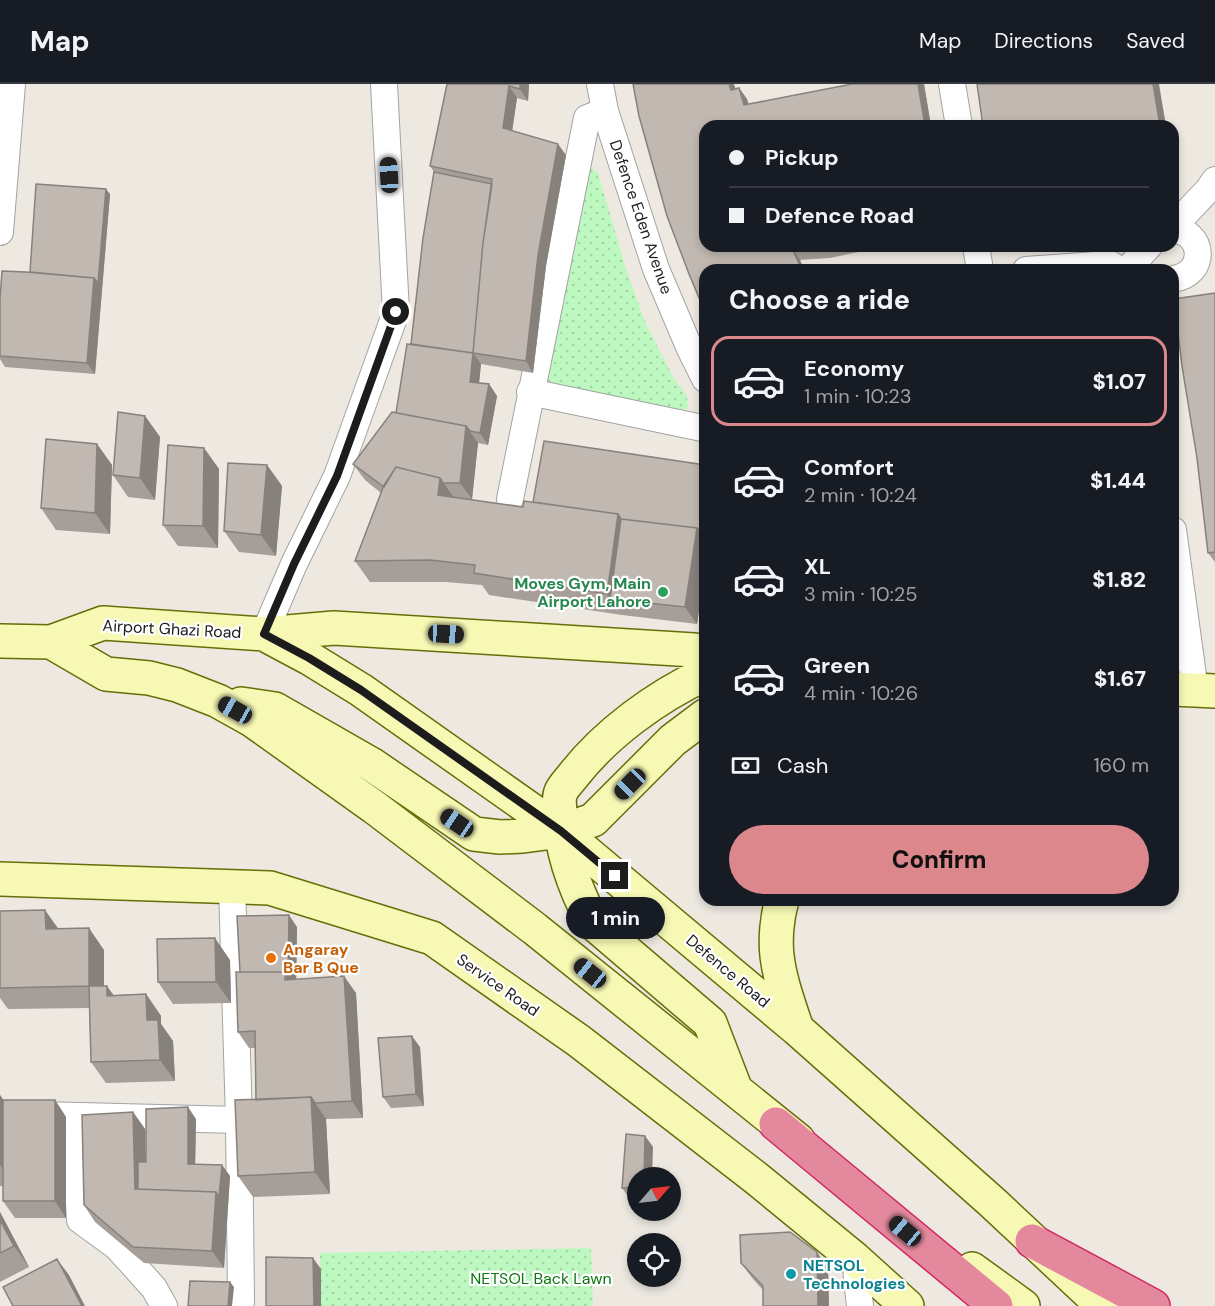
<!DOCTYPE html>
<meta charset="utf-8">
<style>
body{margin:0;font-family:"DM Sans",sans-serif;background:#20242c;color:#f1f3f6;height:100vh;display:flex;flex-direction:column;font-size:22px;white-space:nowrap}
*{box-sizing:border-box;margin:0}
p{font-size:20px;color:#9ea1a6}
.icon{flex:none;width:33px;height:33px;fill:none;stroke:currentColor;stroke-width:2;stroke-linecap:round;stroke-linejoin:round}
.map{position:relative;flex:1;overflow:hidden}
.details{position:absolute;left:699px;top:180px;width:480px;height:642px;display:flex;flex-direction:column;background:#171b24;border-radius:18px;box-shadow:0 3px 9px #0003}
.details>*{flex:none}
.banner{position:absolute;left:699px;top:36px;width:480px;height:132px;border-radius:18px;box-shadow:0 3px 9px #0003;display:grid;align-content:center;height:132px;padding:0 30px;background:#171b24}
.needle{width:39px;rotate:62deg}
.controls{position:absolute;left:627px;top:1083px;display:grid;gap:12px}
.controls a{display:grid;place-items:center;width:54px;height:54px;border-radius:50%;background:#171b24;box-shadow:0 3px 9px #0003;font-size:30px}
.end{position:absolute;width:27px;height:27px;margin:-14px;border:8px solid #1c1c1c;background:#fff;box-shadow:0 0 0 3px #fff}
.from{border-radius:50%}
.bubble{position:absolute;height:42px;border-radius:21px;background:#171b24;box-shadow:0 3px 9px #0003;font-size:20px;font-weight:800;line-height:42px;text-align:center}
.car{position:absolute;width:18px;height:36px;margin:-18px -9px;border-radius:8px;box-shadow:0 0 4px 2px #0007;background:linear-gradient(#222 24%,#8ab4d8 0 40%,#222 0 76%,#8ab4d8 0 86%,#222 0)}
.banner b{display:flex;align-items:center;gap:21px;height:57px;font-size:22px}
.banner b+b{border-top:2px solid #363941}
.banner i{width:15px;height:15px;background:#f1f3f6}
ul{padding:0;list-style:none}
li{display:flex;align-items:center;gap:18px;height:90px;margin:0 12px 9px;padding:0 18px;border:3px solid transparent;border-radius:18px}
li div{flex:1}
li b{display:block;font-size:22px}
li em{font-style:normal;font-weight:800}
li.current{border-color:#dc878c}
li>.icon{width:54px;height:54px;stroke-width:1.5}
h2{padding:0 30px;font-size:27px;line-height:72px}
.pay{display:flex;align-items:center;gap:15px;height:66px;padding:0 30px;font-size:22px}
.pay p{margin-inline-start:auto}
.button{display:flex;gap:12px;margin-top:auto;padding:12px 30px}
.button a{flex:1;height:69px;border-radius:36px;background:#dc878c;color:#111;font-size:24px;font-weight:800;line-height:69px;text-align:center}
header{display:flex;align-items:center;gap:36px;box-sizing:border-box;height:84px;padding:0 30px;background:#171b24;border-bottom:2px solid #363941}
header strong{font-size:28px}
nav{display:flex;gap:33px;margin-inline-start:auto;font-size:21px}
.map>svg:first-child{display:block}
.park{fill:url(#park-dots)}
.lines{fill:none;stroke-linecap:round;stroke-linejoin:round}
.street-casing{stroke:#a3a3a3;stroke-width:28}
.secondary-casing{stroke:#666e07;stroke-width:36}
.highway-casing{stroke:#d22767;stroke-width:36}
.street{stroke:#fff;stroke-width:26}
.secondary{stroke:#f6f8b4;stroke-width:33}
.highway{stroke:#e4899d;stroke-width:33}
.wall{fill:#a69e98}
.shaded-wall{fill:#87817c}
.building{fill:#c1b8b1;stroke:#87817c;stroke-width:1.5}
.route{stroke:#1c1c1c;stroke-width:8}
.leisure-dot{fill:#2e9e5b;stroke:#fff;stroke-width:2}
.food-dot{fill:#e8710a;stroke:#fff;stroke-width:2}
.culture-dot{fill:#0f9aa8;stroke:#fff;stroke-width:2}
.labels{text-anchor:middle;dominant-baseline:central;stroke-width:4.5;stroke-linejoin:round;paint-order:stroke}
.street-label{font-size:16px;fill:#1c1c1c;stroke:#fff}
.leisure-label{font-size:16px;font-weight:bold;fill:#27864d;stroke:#fff;text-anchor:end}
.food-label{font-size:16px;font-weight:bold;fill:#c56008;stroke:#fff;text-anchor:start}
.culture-label{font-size:16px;font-weight:bold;fill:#0d838f;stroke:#fff;text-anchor:start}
.park-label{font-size:16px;fill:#0d7612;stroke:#fff}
</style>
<header>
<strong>Map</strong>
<nav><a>Map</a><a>Directions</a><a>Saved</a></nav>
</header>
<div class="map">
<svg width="1215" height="1222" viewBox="0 0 1215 1222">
<defs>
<pattern id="park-dots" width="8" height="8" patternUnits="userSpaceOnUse" patternTransform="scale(1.5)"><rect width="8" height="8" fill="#bdf8c0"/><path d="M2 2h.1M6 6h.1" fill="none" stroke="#a2d4a4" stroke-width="1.8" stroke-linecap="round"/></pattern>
</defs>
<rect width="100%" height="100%" fill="#ede9e1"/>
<path class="park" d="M591,84l7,5 28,96 19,53 28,55 14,19 1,12 -11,4 -130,-28 32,-212z
M591,1164l2,58h-272l-1,-53z"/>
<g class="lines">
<g class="street-casing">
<path id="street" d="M600,0l5,27 51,158 34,80 15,30
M952,0l7,42
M1173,143l35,-37 7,-10
M1173,146c31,1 35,44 0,49
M0,148l12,-148
M976,162l4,24
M1026,186l84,-6 10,6
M1127,186l22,-24
M530,308l172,36 3,-1
M510,415l77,-381 18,-7
M1173,446l22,160
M264,550l30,-70 43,-88 59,-164 -12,-228
M232,802l7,234 2,182
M0,1030l239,6
M74,1032l6,104 37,27 37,41 10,18
M855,1175l5,47"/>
</g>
<g class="secondary-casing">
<path id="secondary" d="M264,550l45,24 52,32 200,141 236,198 196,174 110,103
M0,557l51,1 52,-19 161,11 70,-6 360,22 11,4
M51,558l55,32 43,4 28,7 41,16 34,19 122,87 161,122 263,211
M705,590c-49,23 -100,60 -133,103 -3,4 -9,10 -11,15 -3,6 -1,16 -1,23 1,38 15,74 33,108l117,100 25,65
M1173,605l42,2
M241,620l34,5 96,55 103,70 26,3 23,-1 38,-5 32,-11 80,-80 32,-24
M0,795l270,9 162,50 147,103 177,137 99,81 52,47
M782,816c-5,17 -7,39 -5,56 3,25 12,49 20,73
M972,1185l51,37"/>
</g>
<g class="highway-casing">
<path id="highway" d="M776,1040l220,182
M1032,1157l121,65"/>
</g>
<use href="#street" class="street"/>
<use href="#secondary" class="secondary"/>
<use href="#highway" class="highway"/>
</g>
<path class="wall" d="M447,0h82l-1,17 -11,-3 -5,32 54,25 -20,111 -13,107 -52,-9 -2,19 10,1 8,12 -9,49 -10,-2 -6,56h-4l55,8 10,-5 172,-37v104l-8,55 -75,-9 -133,-20 -7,-10 -37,-3h-75l-15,-21 26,-68 -16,-13 -12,-16 43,-51 15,-69 23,-172 -4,-6z
M633,0h101l1,5 4,-1 8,11 1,5 104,-20h72l7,42 -226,120h182l-57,12 -30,2 4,10h-99z
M110,110l-15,180 -90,-7 -5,-8v-60l30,-27z
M1215,209v269l-7,-9z
M145,332l15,21 -5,63 -27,-3 -15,-22z
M97,360l15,21 -2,69 -54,-4 -15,-22z
M204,364l15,21 -1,79 -40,-2 -15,-21z
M267,381l15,21 -6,70 -37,-4 -15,-21z
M0,827l59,18 45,21v36l10,9 32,-1 15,22v8l12,17 2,40 -69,2 -15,-21 -2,-54 -81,1 -8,-11z
M297,843l-1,52 60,14 7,125 -37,1 4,75 -77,3 -15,-21 18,-76 -1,-52h-6l-11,-16 2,-60z
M230,876l1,43 -58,1 -15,-22z
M420,963l4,59 -33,2 -8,-11z
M0,1011l3,5h52l11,17v101h-51l-12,-17v-15h-3z
M133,1028l12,17 1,33 50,-43 -1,45 27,1 8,11 -6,92 -80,-5 -49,-41 -11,-17z
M645,1052l8,11 -15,31v21h-8l-8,-11z
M0,1128l29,55 -29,15z
M817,1168l11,17 1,37h-66v-16l-10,-11 -12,-16z"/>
<path class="shaded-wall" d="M520,0h9l-1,17 -8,-12z
M729,0h5l5,17 -8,-11z
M918,0h6l7,42h-6z
M1153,0h6l7,42h-6z
M509,2l8,12 -6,41 -8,-11z
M739,4l8,11 5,18 -8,-12z
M558,60l8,11 -20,111 -13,107 -7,-12 12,-106z
M106,105l4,5 -15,180 -8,-11 7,-85z
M792,164l8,12 4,10h-2z
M473,269l8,11 -3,29 -8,-11z
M489,300l8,12 -9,49 -8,-12z
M145,332l15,21 -5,63 -15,-22z
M466,342l12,17 -6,56 -12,-16z
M97,360l15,21 -2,69 -15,-21z
M204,364l15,21 -1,79 -15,-22z
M267,381l15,21 -6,70 -15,-21z
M440,394l15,21 -17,-4z
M705,424v61l-8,55 -12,-17 12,-79z
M618,430l15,22 -23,63 -3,-5z
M45,826l15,21 -14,-2z
M289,831l8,12 -1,69 -11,-16z
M89,844l15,22v58l-15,-22z
M215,854l15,22 1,43 -15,-21z
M344,892l12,17 7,125 -11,-17z
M107,902l15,21 -15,-11z
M146,910l15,22v8l12,17 2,40 -15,-21 -13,-40z
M412,952l8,11 4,59 -8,-12z
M0,1011l15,21v70l-15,-21z
M311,1013l15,22 4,75 -15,-22z
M55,1016l11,17v101l-11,-17z
M188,1023l8,12 -1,56 -7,-11z
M133,1028l12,17 1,65 -11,-5z
M645,1052l8,11 -1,31h-8z
M222,1081l8,11 -6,92 -12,-17 4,-59z
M0,1128l29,55 -15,-21 -14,-26z
M817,1168l11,17 1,37h-11z
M313,1174l8,11v37h-7z
M57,1175l12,16 16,31h-3z
M230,1198l4,5 -2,19h-4z"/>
<path class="building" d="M447,0h73v5l-11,-3 -6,42 55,16 -20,111 -12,106 -53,-8 10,-110 9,-64 -62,-13z
M633,0h96l2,6 8,-2 5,17 108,-21h66l7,42h-220v120h119l-32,2 10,22h-97v42l-16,-38 -22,-58 -28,-100z
M977,0h176l7,42h-177z
M434,88l58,12 -9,59 -10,110 -62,-9 12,-106z
M36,100l70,5 -8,94 -4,-5 -64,-6z
M2,187l24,1 68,6 -7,85 -87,-7v-57z
M1215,209v259l-7,1 -11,-95 -15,-92 -8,-67z
M407,260l66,9 -3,29 19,2 -9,49 -10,-2 -4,-5 -70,-13z
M118,328l27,4 -5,62 -27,-3z
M392,328l74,14 -6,57h-17l-3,-5 -44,-11 -12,20 -31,-23z
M46,355l51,5 -2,69 -54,-5z
M544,357l161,24v43l-4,25 -4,-5 -76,-9 -3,-5 -85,-12z
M168,361l36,3 -1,78 -40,-1z
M228,379l39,2 -6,70 -37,-4z
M396,383l44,11 -2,17 85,12 1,-6 94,13 -11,80 -133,-21 1,-8 -45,-5 -75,1 29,-76z
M621,435l76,9 -12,79 -75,-8z
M45,826l1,19 43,-1v58l-89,2v-77z
M289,831l-1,62 -3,-5h-45l-3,-56z
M215,854l1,44h-58l-1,-43z
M236,888h49v8l59,-4 8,125 -37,2 -4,-6 -55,3 -1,-69 -17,1z
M89,902h18v10l39,-2 1,26h11l2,40 -69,2z
M412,952l4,58 -33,3 -5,-59z
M311,1013l4,75 -77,4 -3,-76z
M3,1016h52v101h-52z
M188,1023v57l34,1 -3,32 -3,-5 -78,-3v-27h8v-53z
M133,1028l2,77 81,3 -4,59 -79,-4 -49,-42 -2,-90z
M626,1050l19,2 -1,42h-6v9l-16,1z
M0,1136l14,26 -14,7z
M790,1148l27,20 1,54h-55v-20l-22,-23 -1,-28z
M266,1173l47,1 1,48h-48z
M57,1175l25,47h-69l-10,-19z
M190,1197l40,1 -2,24h-40z"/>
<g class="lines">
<path class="route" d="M396,228l-59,164 -43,88 -30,70 45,24 52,32 200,141 54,45"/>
</g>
<circle class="leisure-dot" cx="663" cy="508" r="6"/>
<circle class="food-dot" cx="271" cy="874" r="6"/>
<circle class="culture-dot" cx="791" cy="1190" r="6"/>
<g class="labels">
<g class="street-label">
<text transform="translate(641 133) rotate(71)">Defence Eden Avenue</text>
<text transform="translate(172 545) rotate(3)">Airport Ghazi Road</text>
<text transform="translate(728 887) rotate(40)">Defence Road</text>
<text transform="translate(498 901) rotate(35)">Service Road</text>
</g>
<g class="leisure-label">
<text x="651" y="499">Moves Gym, Main<tspan x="651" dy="18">Airport Lahore</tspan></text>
</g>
<g class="food-label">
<text x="283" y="865">Angaray<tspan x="283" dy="18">Bar B Que</tspan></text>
</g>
<g class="culture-label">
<text x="803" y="1181">NETSOL<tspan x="803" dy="18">Technologies</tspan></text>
</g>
<g class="park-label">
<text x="541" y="1194">NETSOL Back Lawn</text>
</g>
</g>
</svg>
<div class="controls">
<a><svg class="needle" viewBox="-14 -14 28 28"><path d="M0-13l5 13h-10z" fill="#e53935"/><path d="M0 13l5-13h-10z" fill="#9ea1a6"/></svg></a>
<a><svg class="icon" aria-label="locate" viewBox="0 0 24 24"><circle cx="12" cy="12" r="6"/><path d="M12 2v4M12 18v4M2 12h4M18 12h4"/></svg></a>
</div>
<i class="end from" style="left:396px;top:228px"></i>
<i class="end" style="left:615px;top:792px"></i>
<div class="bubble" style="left:566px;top:813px;width:99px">1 min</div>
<i class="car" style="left:389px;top:91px;rotate:357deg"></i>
<i class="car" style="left:446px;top:550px;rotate:93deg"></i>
<i class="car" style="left:235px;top:626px;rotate:299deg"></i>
<i class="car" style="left:630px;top:700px;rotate:225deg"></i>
<i class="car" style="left:457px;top:739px;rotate:304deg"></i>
<i class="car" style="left:590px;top:889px;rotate:309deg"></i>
<i class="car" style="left:905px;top:1147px;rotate:310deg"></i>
<div class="banner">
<b><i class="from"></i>Pickup</b>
<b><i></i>Defence Road</b>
</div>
<section class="details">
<h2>Choose a ride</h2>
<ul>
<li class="current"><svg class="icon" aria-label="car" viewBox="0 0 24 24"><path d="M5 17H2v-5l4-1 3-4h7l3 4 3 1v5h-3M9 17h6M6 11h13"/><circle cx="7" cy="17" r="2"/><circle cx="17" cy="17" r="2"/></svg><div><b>Economy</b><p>1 min · 10:23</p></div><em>$1.07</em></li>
<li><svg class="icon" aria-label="car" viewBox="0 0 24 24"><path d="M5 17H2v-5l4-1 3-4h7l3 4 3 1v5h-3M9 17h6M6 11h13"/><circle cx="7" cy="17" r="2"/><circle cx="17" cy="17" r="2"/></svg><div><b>Comfort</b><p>2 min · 10:24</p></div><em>$1.44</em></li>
<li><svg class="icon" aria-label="car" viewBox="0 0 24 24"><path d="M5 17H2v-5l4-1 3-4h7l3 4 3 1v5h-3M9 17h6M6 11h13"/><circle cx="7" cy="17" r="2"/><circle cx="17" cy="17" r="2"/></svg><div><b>XL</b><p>3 min · 10:25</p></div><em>$1.82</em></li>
<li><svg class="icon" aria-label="car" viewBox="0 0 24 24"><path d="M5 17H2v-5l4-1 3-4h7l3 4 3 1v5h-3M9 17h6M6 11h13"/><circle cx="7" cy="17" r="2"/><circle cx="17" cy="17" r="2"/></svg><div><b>Green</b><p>4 min · 10:26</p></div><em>$1.67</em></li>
</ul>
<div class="pay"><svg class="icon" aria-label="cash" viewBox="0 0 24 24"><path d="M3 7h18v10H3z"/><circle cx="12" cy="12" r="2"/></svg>Cash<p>160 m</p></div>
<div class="button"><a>Confirm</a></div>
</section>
</div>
